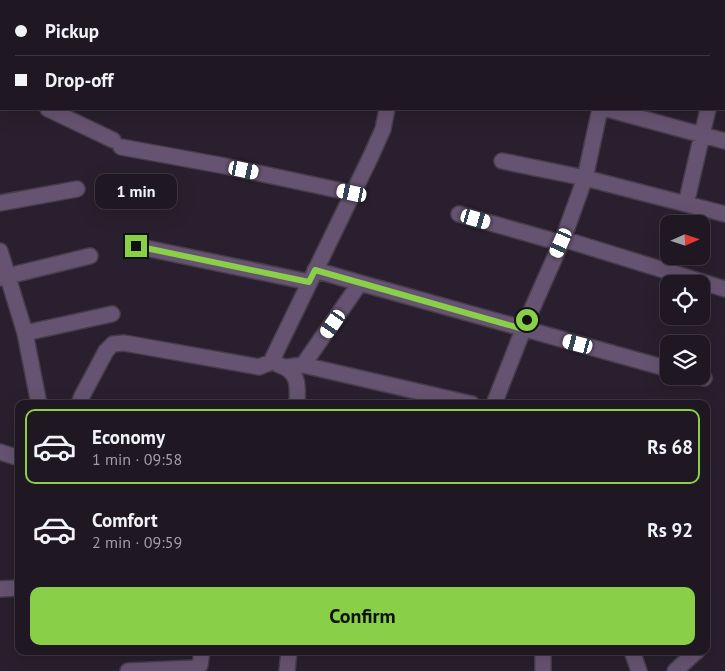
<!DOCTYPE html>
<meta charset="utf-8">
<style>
body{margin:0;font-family:"PT Sans",sans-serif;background:#2c242f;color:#f1f3f6;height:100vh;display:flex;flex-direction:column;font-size:19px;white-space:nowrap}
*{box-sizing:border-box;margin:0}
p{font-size:16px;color:#a19fa5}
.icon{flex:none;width:28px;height:28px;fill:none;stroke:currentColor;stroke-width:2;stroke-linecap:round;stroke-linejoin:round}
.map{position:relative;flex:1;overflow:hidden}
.drawer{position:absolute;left:15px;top:400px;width:695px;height:255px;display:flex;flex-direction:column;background:#1f1722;border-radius:10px;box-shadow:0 5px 20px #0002,0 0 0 1px #3c3640}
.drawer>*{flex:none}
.banner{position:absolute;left:0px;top:0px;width:725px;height:110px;box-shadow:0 5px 20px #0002,0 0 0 1px #3c3640;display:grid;align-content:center;height:110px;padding:0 15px;background:#1f1722}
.needle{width:32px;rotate:87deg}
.fabs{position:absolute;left:660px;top:215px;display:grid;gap:10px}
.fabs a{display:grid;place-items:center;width:50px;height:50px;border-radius:10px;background:#1f1722;box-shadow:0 5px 20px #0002,0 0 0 1px #3c3640;font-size:25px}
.end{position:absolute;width:22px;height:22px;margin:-11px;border:6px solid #89cf48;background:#111;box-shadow:0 0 0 2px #111}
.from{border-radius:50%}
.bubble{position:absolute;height:35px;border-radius:10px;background:#1f1722;box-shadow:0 5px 20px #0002,0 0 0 1px #3c3640;font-size:16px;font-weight:600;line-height:35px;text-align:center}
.car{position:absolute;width:15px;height:30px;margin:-15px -8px;border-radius:6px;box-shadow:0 0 4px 1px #0007;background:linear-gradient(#fff 24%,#345 0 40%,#fff 0 76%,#345 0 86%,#fff 0)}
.banner b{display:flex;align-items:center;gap:18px;height:48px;font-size:19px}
.banner b+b{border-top:1px solid #3c3640}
.banner i{width:12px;height:12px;background:#f1f3f6}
ul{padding:9px 0 0;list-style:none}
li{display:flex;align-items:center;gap:15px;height:75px;margin:0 10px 8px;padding:0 5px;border:2px solid transparent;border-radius:10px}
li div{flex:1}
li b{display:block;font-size:19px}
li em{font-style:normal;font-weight:600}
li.current{border-color:#89cf48}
li>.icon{width:45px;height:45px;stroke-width:1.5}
.cta{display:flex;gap:10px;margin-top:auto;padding:10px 15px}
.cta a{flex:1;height:58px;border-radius:10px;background:#89cf48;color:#111;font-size:20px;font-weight:600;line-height:58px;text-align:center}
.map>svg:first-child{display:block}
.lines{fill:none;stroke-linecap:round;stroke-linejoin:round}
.minor-casing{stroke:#463c4a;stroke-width:18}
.minor{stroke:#665371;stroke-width:15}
.route{stroke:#89cf48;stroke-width:6}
</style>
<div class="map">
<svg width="725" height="671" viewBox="0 0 725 671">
<rect width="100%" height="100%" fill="#291f2e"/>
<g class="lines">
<g class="minor-casing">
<path id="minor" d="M10,0l3,1
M323,0l7,1
M457,0l4,1
M407,1v-1
M523,1v-1
M625,1l1,-1
M724,39l1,-6
M0,44l1,-2
M724,67h1
M0,86l1,1
M48,109l65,31
M607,109l118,32
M121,147l104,19 127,27
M502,161l83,17 140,36
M0,203l77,-14
M686,204l22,-95
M459,214l102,29
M563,239l162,50
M136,246l173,36
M0,251l25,82 14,71
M315,270l45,13
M0,278l90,-22
M25,333l87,-19
M279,365c20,6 19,21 18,39
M303,365l169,39
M287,367l16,-2 57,-82 309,86
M696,376l8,2
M79,404l3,-8 24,-45 7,-7 11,-1 135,24 12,-5 100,-206 12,-27 4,-20
M494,404l33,-84 36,-81 22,-61 15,-69
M0,452l19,6
M0,589l19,-1
M632,651l7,20
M128,671l66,-3 6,-3 2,-14
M287,671l2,-20
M543,671v-20
M675,671l22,-20"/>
</g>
<use href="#minor" class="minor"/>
</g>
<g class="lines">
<path class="route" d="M136,246l173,36 6,-12 208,59 4,-9"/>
</g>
</svg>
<div class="fabs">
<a><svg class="needle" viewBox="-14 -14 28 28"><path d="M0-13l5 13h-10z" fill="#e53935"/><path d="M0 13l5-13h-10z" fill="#a19fa5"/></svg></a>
<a><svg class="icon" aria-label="locate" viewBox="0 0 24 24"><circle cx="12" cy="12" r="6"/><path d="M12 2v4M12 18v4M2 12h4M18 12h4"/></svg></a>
<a><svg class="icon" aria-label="layers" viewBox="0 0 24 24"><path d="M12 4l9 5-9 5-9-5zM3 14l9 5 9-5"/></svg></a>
</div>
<i class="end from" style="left:527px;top:320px"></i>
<i class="end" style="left:136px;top:246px"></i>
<div class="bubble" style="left:95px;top:174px;width:82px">1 min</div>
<i class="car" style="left:244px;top:170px;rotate:102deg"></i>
<i class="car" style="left:352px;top:193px;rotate:282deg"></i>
<i class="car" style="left:476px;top:219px;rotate:106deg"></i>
<i class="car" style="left:561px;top:243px;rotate:204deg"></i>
<i class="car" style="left:333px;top:324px;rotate:215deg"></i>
<i class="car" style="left:578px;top:344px;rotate:285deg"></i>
<div class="banner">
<b><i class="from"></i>Pickup</b>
<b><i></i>Drop-off</b>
</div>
<section class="drawer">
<ul>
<li class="current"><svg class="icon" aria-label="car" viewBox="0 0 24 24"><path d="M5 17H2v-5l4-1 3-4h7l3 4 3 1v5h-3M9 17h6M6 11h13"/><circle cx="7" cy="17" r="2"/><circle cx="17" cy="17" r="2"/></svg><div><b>Economy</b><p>1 min · 09:58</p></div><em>Rs 68</em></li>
<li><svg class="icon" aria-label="car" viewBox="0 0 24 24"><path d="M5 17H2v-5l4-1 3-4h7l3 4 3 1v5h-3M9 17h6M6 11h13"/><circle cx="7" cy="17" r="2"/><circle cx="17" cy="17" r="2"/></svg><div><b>Comfort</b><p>2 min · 09:59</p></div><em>Rs 92</em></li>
</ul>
<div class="cta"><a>Confirm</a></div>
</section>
</div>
